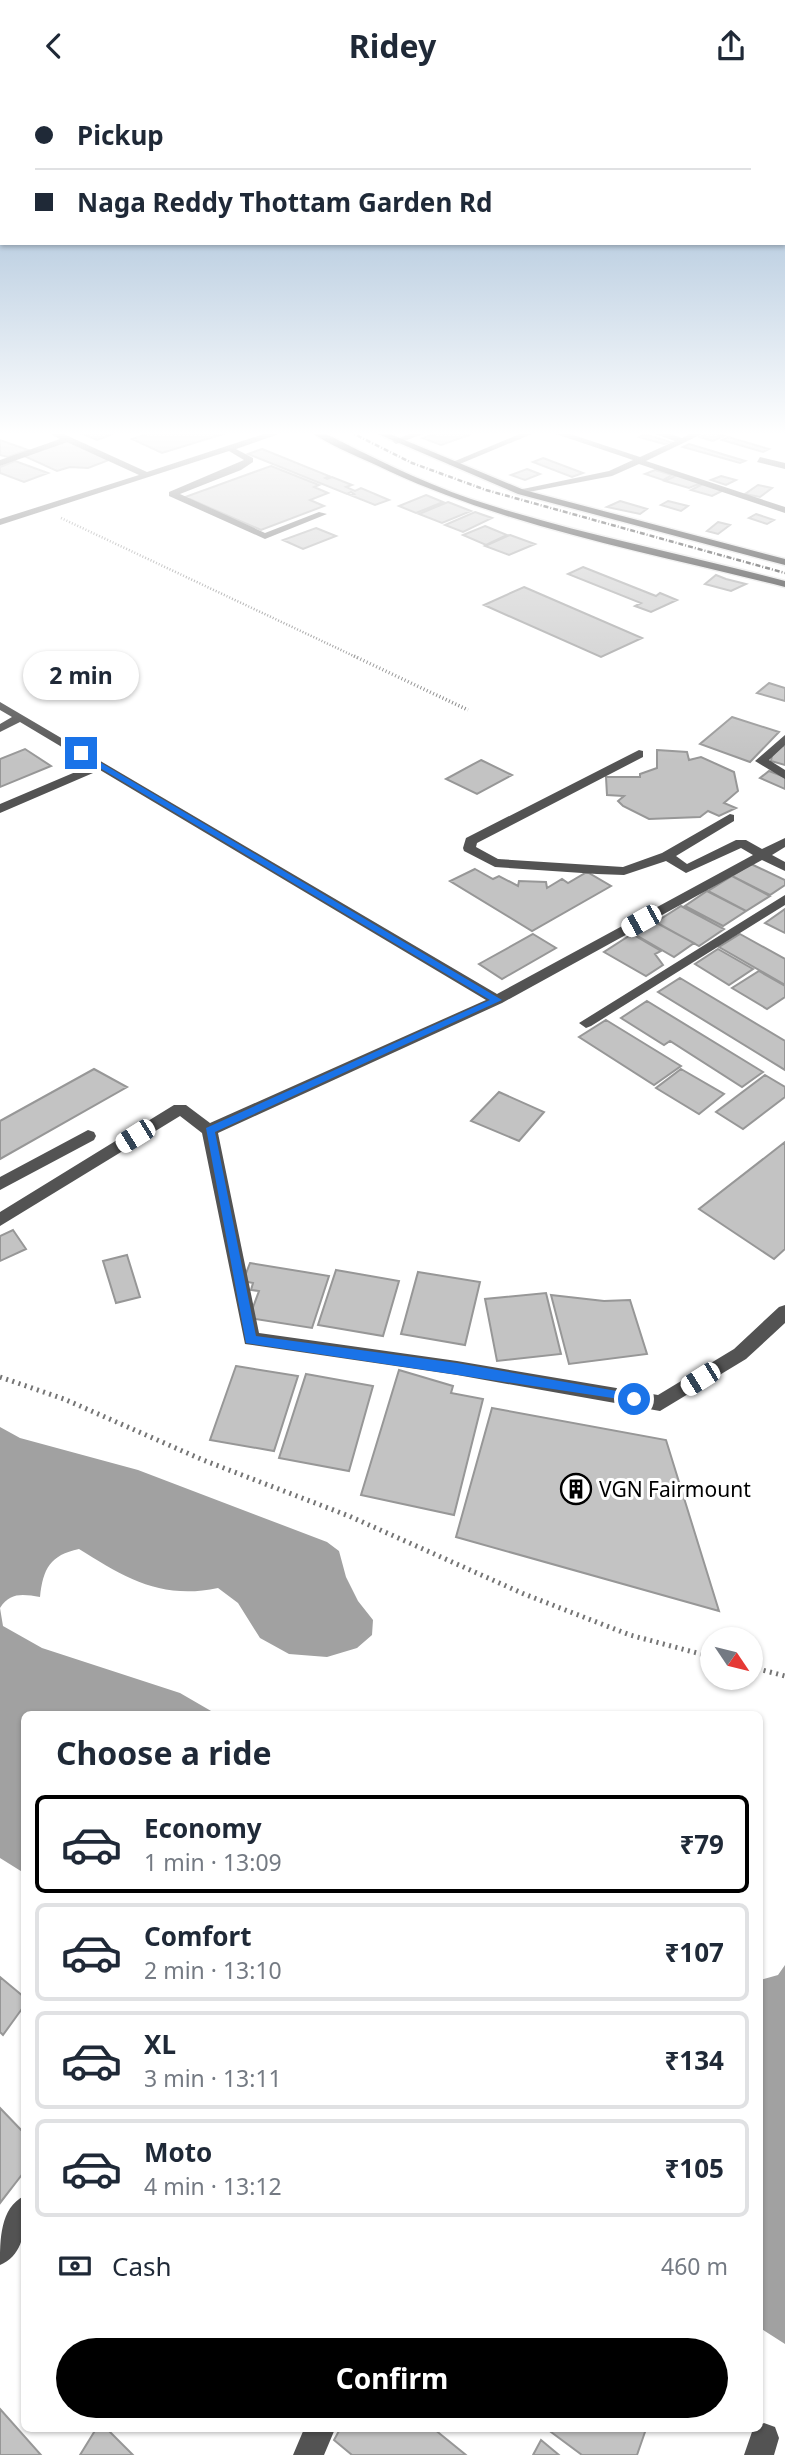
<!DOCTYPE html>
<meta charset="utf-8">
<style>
body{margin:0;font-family:"Noto Sans",sans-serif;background:#f2f2f3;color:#1f2937;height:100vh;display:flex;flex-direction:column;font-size:26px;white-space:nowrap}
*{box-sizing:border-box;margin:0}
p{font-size:23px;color:#747a83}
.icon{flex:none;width:38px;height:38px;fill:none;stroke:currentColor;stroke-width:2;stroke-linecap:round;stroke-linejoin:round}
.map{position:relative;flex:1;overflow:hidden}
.sheet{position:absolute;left:21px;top:1620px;width:742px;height:721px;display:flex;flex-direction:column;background:#fff;border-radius:10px;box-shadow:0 2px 5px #0004}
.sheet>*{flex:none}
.top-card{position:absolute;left:0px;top:0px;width:786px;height:154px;box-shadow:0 2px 5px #0004;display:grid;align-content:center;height:154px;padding:0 35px;background:#fff}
.needle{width:46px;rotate:125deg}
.controls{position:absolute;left:700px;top:1536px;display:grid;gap:14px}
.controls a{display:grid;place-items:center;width:63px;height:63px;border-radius:50%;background:#fff;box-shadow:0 2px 5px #0004;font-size:35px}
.end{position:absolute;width:32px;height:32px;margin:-16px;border:9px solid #1a73e8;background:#fff;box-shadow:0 0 0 4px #fff}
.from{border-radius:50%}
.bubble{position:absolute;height:49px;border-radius:24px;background:#fff;box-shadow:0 2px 5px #0004;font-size:23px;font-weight:700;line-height:49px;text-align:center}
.car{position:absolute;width:21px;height:42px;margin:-21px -10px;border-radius:9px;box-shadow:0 0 5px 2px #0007;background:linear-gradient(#fff 24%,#345 0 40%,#fff 0 76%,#345 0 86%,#fff 0)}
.top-card b{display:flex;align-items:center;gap:24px;height:66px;font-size:26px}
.top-card b+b{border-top:2px solid #e0e1e3}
.top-card i{width:18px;height:18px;background:#1f2937}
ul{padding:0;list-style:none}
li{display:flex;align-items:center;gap:21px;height:98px;margin:0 14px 10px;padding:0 21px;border:4px solid #e0e1e3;border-radius:10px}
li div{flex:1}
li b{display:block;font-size:26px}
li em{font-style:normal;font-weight:700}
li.on{border-color:#000}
li>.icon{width:63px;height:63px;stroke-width:1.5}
h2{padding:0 35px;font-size:32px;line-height:84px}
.pay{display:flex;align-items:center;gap:18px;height:77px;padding:0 35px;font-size:26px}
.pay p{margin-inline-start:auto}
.button{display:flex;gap:14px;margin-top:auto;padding:14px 35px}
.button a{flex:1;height:80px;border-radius:42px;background:#000;color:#fff;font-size:28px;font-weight:700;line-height:80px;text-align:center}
header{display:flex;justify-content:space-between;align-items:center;height:91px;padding:0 35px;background:#fff;font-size:32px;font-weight:700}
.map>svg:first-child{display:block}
.water{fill:#a1a1a1}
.building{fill:#c3c3c3;stroke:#979797;stroke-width:2}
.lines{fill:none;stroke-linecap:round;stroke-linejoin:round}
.major-casing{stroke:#dbdbdb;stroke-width:3}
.path-far2{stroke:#757575;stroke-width:2.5;stroke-dasharray:1 2;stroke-linecap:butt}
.path-far1{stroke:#757575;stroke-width:3.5;stroke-dasharray:1 2.5;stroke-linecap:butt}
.path{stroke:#757575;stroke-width:5;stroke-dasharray:2 4.5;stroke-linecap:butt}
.minor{fill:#535353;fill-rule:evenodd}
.major{fill:#000;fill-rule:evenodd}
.rail{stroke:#000;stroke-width:2.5;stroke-dasharray:5 2 1 2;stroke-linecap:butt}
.route{fill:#1a73e8}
.labels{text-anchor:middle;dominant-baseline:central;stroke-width:6;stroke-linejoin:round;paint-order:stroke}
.poi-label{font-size:21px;fill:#000;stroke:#fff;text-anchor:start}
</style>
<header><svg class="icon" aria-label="back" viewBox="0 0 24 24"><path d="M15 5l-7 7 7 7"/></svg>Ridey<svg class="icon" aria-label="share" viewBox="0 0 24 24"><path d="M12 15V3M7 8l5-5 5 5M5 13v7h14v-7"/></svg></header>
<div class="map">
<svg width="785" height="2364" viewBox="0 0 785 2364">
<rect width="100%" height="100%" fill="#fff"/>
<path class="water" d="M0,1336l20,11 118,32 189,72 12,9 7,26 12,24 15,19 -1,15 -15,13 -30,9 -38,-3 -29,-16 -22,-35 -20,-15c-56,12 -93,-10 -139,-39 -29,6 -36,20 -39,48 -17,-3 -30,-5 -40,11l3,18 39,22 138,45 38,22h-194v158l-24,-15z
M785,1874v379l-25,-16v-348l18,-5z"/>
<path class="building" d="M75,340h46l-24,9z
M156,340h77l-71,22 -30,-14z
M444,340h15l10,4 -28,10 -18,-7z
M711,341l13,4 -11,5 -13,-4z
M645,343l25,8 -6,2 -25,-7z
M728,346l41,12 -6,3 -41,-12z
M0,349l28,10 -20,7 -8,-2z
M68,350l41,19 -21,8 -18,-1 -13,4 -33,-15z
M689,353l56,17 -5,2 -57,-16z
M262,358l67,27 -4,2 2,1 5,-2 20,8 -6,2 9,4 6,-3 28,12 -14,5 -25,-10 4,-1 -3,-2 -4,2 -99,-40z
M543,367l40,15 -11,4 -39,-15z
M15,370l33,12 -24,9 -24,-9v-6z
M271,375l48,19 -5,2 14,6 -18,7 14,6 -63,24 -76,-33z
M527,378l13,5 -15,6 -14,-5z
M655,379l17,5 -9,5 -18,-6z
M677,384l24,8 -12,5 -24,-7z
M721,385l15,4 -10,5 -15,-5z
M703,393l21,6 -12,6 -21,-6z
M758,394l14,3 -12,9 -15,-3z
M426,404l17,7 -27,11 -17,-7z
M620,410l27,8 -7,5 -33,-7z
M668,410l20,5 -7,5 -20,-6z
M448,411l23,9 -29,12 -23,-9z
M475,421l17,6 -29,14 -18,-7z
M756,423l18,6 -7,4 -18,-6z
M718,431l12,3 -12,9 -11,-3z
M485,435l22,9 -21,10 -23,-10z
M316,437l20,8 -33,13 -20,-9z
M510,444l25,9 -26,11 -24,-9z
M583,476l73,29 4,-3 17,7 -26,12 -16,-6 6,-3 -73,-29z
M716,484l10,4 20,5 -15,7 -26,-7z
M524,496l118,51 -41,19 -117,-52z
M769,592l16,5v13l-28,-8z
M732,626l47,15 -29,30 -50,-18z
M785,653v21l-14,-4 1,-6z
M25,658l26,17 -51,21v-28z
M657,659l30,2 2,8 12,-3 33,15 4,19 -14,12 12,5 -17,8 -11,-5 -8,6 -51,2 -26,-13 -5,-5 6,-5 -17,-1 -1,-18h34v-3l17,-6z
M481,669l31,15 -35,19 -31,-15z
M769,680l16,6v12l-25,-11z
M751,773l34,16v5l-15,10 -38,-19z
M475,778l18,10 6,-3 19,10 1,-5 27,1 1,6 15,-9 6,4 19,-11 24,14 -79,45 -82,-50z
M732,785l38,20 -24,15 -38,-20z
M707,800l39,20 -23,15 -38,-20z
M681,815l43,23 -25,17 -43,-24z
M785,818v24l-20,-10z
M655,831l39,21 -20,14 -38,-22z
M533,843l23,14 -54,31 -23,-15z
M632,843l29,17 -6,3 8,11 -17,11 -42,-24z
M740,843l45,25v26l-66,-38z
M718,858l35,20 -24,16 -34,-21z
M759,880l26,15v11l-18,12 -35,-21z
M680,887l105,63v29l-127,-78z
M647,910l116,71 -21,15 -72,-46 -6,4 -43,-27z
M606,929l75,46 -27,19 -75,-48z
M94,978l33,18 -127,72v-38z
M681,978l43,25 -25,20 -43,-26z
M765,984l20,12v10l-42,32 -27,-17z
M499,1001l45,20 -25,29 -48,-20z
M785,1051v107l-11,10 -75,-50z
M13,1139l13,19 -26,12v-25z
M127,1164l13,42 -24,6 -13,-42z
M250,1172l79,13 -17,52 -63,-10 10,-27 -8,-1 2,-7 -10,-2z
M336,1179l63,11 -16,55 -65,-11z
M418,1181l62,10 -15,63 -64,-11z
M546,1202l15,61 -64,7 -12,-62z
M551,1204l53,6 26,-1 17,54 -78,10z
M236,1275l62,10 -24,75 -64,-11z
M399,1279l54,16 -2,7 32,6 -29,116 -93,-20z
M306,1283l67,12 -24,85 -70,-13z
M492,1317l174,32 53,171 -263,-74z
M0,1886l24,20v9l-21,29 -3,-3z
M0,2017l24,25v39l-24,31z
M0,2318l41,46h-41z
M96,2338h11l26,26h-53z
M340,2338h94l32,26h-114l-18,-15z
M547,2338h99l-9,26h-55z
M541,2349l18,15h-26z"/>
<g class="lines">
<g class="major-casing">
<path id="major" d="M309,340h11c50,25 99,50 151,68 102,34 210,54 314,82v6c-137,-35 -281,-60 -409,-122 -22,-10 -47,-20 -67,-34z
M371,340h12l141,59 261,69v6l-267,-71z"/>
</g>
<path class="path-far2" d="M61,427l297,140"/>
<path class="path-far1" d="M354,565l114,54"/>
<path class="path" d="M0,1286l64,22 139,61 146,56 175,78 106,41 82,22
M751,1576l34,9"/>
<path class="minor" d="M45,340h12l90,41 126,-41h14l-51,18 17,9v4l-12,8 -61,24 85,39 54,-21 8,2 -62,25 -96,-43v-4l75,-32 -15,-9 -229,74v-6l139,-44 -72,-33 -67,24v-6l60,-21z
M417,340h14l-35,13 -4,-3z
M527,340h12l-84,35 -7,-2z
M547,340h14l79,26 35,-16 -28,-10h14l21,7 14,-7h12l-62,30 139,46v6l-146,-49 -27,12 -94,18v-4l91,-19 24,-11z
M760,366l25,6v6l-28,-7z
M0,611l497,292 256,-139 -12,-7 -55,25 -20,-12 -42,14 -27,-1 -102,-7 -31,-16 -1,-3 3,-10 173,-88 4,1v6l-166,86 -1,4 22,12 125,8 39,-14 68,-39 4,1v6l-58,35 11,8 49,-24h10l16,9 23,-11v9l-13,8 13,7v9l-23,-11 -260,143 -284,130 41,200 198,28 201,34 76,-46 45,-42 6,-2v18l-39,36 -86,52 -203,-36 -212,-31 -43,-211 -22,-17 -180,110v-14l174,-107h12l24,18 276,-123 -386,-230 -100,43v-9l92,-39 -72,-43 -20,10v-8l12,-7 -12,-7z
M785,644v10l-16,15 16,10v9l-30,-18z
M785,804v10l-194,121 -5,2 -7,-5z
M88,1039l6,2 2,4 -2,4 -94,50v-13z
M24,2105c2,25 3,58 -24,69 0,-25 0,-57 24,-69z
M764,2332l11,4 4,11 -5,17h-30l9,-26h7v-4z
M304,2338h31l-11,26h-31z"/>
<use href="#major" class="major"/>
<path class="rail" d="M348,340l64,32 74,27 299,83"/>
</g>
<linearGradient id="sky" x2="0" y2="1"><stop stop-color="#8baccc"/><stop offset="0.51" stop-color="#fff"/><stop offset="1" stop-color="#fff" stop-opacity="0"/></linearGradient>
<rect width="785" height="671" fill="url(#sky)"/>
<path class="route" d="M81,660l421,249 -287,132 41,204 201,27 177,31 7,5 -2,3 -393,-59 -40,-215 284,-128 -412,-245z"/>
<defs>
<g id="building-ring" transform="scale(1.575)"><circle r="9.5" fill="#fff" stroke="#000" stroke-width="1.5"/><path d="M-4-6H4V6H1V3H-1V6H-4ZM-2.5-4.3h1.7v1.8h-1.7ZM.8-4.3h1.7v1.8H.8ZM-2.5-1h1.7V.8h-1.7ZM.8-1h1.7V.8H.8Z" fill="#000"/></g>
</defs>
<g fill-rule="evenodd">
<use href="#building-ring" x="576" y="1398"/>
</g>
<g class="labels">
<g class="poi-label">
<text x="599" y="1398">VGN Fairmount</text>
</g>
</g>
</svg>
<div class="controls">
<a><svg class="needle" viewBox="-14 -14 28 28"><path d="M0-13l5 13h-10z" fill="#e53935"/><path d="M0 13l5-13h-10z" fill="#747a83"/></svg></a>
</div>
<i class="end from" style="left:634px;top:1308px"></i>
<i class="end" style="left:81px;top:662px"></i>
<div class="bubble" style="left:23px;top:560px;width:116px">2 min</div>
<i class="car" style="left:641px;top:830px;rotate:241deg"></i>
<i class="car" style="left:135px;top:1045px;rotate:238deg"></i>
<i class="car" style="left:700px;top:1288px;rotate:238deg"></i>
<div class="top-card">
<b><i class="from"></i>Pickup</b>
<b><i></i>Naga Reddy Thottam Garden Rd</b>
</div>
<section class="sheet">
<h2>Choose a ride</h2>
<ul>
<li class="on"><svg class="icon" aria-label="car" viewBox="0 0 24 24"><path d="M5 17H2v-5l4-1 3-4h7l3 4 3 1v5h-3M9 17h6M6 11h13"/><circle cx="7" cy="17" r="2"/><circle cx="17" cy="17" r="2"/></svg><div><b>Economy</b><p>1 min · 13:09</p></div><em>₹79</em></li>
<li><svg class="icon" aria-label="car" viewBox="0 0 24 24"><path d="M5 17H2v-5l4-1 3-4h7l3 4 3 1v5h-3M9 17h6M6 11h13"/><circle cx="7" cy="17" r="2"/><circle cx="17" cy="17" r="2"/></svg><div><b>Comfort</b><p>2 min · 13:10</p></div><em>₹107</em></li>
<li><svg class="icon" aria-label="car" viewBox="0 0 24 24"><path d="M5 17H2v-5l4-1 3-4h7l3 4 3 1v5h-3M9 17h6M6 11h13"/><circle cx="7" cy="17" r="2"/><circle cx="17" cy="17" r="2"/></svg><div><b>XL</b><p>3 min · 13:11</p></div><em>₹134</em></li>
<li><svg class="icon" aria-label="car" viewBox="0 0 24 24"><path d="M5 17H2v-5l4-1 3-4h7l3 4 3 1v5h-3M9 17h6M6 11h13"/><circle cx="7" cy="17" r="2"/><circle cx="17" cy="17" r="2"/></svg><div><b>Moto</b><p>4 min · 13:12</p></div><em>₹105</em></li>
</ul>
<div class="pay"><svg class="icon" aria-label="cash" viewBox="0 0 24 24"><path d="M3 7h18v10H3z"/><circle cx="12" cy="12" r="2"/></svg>Cash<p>460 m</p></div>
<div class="button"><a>Confirm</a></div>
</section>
</div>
